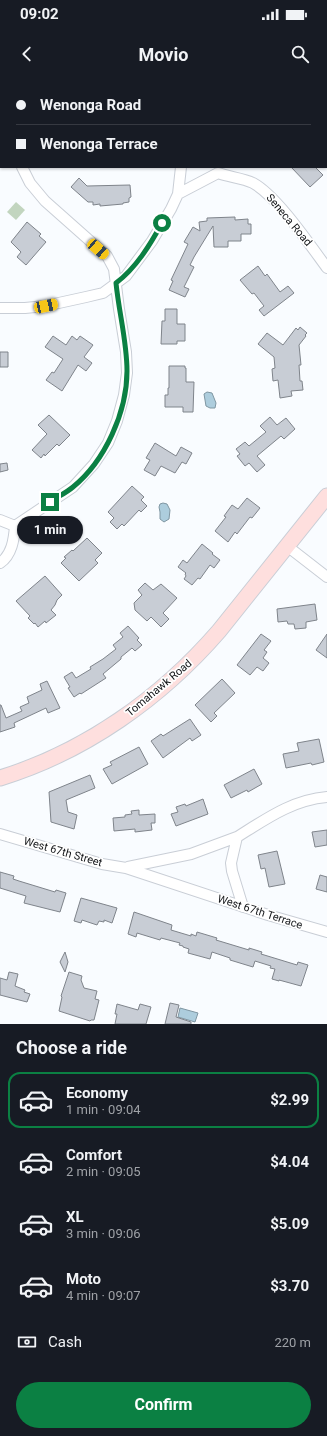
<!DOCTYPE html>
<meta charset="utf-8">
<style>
body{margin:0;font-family:Roboto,sans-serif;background:#20242c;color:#f1f3f6;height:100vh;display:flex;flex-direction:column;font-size:15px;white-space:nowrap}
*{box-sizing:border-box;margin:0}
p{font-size:13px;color:#9ea1a6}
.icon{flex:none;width:22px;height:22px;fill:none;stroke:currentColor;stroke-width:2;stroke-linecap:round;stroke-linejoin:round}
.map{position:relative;height:944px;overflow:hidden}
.side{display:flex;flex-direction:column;background:#171b24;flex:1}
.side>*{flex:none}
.hud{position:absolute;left:0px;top:0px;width:327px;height:88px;box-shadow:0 1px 3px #0004;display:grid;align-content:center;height:88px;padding:0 16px;background:#171b24}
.end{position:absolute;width:18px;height:18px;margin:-9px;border:5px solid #0b8043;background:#fff;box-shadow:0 0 0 2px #fff}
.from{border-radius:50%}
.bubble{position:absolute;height:28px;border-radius:14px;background:#171b24;box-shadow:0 1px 3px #0004;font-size:13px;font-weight:700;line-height:28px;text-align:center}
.car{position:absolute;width:12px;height:24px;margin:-12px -6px;border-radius:5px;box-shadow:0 0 3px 1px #0007;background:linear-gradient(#f5c518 24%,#345 0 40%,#f5c518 0 76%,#345 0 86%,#f5c518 0)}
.hud b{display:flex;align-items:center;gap:14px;height:38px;font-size:15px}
.hud b+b{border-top:1px solid #363941}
.hud i{width:10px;height:10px;background:#f1f3f6}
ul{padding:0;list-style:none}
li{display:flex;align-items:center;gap:12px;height:56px;margin:0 8px 6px;padding:0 8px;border:2px solid transparent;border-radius:12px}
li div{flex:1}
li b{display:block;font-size:15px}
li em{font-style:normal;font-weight:700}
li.selected{border-color:#0b8043}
li>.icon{width:36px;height:36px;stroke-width:1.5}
h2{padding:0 16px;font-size:18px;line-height:48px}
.pay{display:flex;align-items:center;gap:10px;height:44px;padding:0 16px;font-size:15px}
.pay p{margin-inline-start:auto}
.button{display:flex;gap:8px;margin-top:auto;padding:8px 16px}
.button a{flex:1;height:46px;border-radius:24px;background:#0b8043;color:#fff;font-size:16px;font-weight:700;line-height:46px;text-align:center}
.status{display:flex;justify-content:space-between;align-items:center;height:28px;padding:0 20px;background:#171b24;direction:ltr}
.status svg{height:11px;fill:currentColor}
header{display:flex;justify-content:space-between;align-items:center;height:52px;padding:0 16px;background:#171b24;font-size:18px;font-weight:700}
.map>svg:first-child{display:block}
.green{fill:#c2d5bf}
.water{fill:#adcddd;stroke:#7f96a2}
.building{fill:#c8cdd5;stroke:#7f848b}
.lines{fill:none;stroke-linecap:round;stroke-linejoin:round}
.street-casing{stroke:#c9ced6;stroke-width:12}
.secondary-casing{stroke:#c9ced6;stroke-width:17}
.street{stroke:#fff;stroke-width:10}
.secondary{stroke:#fedfde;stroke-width:15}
.route{stroke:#0b8043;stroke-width:5}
.labels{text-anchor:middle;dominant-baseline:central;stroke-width:3.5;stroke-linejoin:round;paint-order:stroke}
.street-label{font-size:11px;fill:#131518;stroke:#fff}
</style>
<div class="status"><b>09:02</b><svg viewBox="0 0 49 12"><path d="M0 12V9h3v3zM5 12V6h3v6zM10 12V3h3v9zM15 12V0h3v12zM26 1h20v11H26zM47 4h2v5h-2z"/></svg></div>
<header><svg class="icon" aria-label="back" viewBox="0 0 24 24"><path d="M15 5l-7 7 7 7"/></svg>Movio<svg class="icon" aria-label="search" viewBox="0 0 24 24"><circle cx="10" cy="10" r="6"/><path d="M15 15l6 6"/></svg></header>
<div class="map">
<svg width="327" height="944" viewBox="0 0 327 944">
<rect width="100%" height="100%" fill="#f9fcff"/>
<path class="green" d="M16,122l9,8 -9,10 -9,-8z"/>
<path class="water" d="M207,312l5,1 4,10 -1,5h-5l-4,-2 -2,-12z
M163,423l4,1 3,6 -1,9 -5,3 -4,-3v-7l-1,-5 1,-3z
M180,928l18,5 -3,9 -17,-5z"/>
<path class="building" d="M291,87h24l8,8 -13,12z
M79,98l8,8 43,-1 1,12 -2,1v4l-6,1v1l-23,2v-2l-7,1v-3h-5l-17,-15z
M235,137v3l13,-1v5h3v10h-10v7h-13v6h-14l-1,-21 -19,31 -4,8 4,2 -10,20 5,2 -4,8 -16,-7 4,-9 -2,-1 17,-36 -4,-2 9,-15 7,4 -1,-9 8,-1v-3z
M27,142l14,12 -2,2 7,6 -20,23 -9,-8 4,-5 -10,-10z
M258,186l7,10 2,-2 13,18 8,-6 6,7 -30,23 -5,-6 5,-4 -10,-13 -2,1 -12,-14z
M165,229h12v15h8v17h-8v3h-16l1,-23h3z
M300,247l7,6 -2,2 1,1 -7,9 2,20h-2l1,16h2l1,9 -12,1 1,5 -12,2 -2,-18 -5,1 -1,-12 3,-1 -1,-11 -16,-13 9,-11 16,12 13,-17 2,2z
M53,256l13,9 6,-9 5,4 3,-4 13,9 -9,12 8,6 -6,8 -8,-6 -16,26 -16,-11 6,-8 2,1 9,-14 -18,-12z
M0,272h8v15h-8z
M169,286h16v2h1v14h8l-1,30h-10v-5h-18v-12h3v-7h1z
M49,335l21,20 -11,11 -2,-2 -12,12 -1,-2 -3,4 -9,-8 15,-16 -9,-9z
M270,337l7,8 9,-7 9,11 -11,10 -3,-3 -24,20 8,9 -8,7 -8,-9 -4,3 -8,-10 3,-2 -4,-5 9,-7 4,4 17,-14 -6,-6z
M155,363l21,13 5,-9 11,6 -6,11 -4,-2 -7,11 -14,-7 -6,10 -11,-6 6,-10 -4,-2z
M7,383l1,7 -8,2v-8z
M132,406l12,11 -3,3 6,6 -6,6 -2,-2 -15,16 -2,-2 -5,5 -7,-7 4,-4 -6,-6z
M247,418l13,10 -8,10 -2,-1 -13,17 -2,-2 -7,10 -13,-11 11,-14 -2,-1 8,-11 6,4z
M87,458l15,15 -7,7 3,3 -19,18 -18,-18 5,-5 -2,-1 8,-7 1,1z
M202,464l11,9 -1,1 8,6 -6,8 -4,-3 -10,14 -2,-1 -6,7 -8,-6 2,-3 -1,-2 1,-1 -8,-6 5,-7 4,3z
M45,496l17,19 -5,5 -2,5 -4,5 5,5 -10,8 -1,-2 -7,6 -3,-4 -1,1 -6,-6 2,-2 -14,-15z
M145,503l8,7 8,-6 16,14 -14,15 6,6 -8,8 -10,-10 -4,4 -12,-11 -1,-7 8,-8 -4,-5z
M315,524l2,16 -11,2v6l-11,1 -1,-5h-6l-1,-3 -9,1 -1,-13z
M128,546l11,12 -2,2 5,5 -7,6 -3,-3 -11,9v2l-18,15 3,4 -25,16 -1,-1 -6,4 -6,-9 2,-1 -6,-10 8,-5 4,6 15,-9 -1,-2 13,-8 13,-10 -3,-4 10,-8 -3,-4z
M261,554l10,7 -7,9 3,2 -4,6 6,5 -6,8 -6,-4 -7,8 -13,-10z
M327,554v24l-11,-8z
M222,599l13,14 -21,20 3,3 -6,6 -16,-17z
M47,601l13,27 -12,5 -2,-5 -32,15 1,4 -15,5v-27h1l5,13 16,-7 -2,-4 9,-4 -2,-6 15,-7 -2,-6z
M190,639l11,16 -9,6 -2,-3 -27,20 -12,-17 10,-7 2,2z
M319,659l5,23 -12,3 -1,-2 -25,5 -3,-14 16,-3 -2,-8z
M139,667l9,17 -36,20 -9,-15 9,-4 -2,-3z
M254,689l8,15 -14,8 -1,-2 -16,8 -7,-13z
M90,695l5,13 -29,12 2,12 9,3 -3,14 -23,-7 -2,-30z
M203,719l5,15 -32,12 -5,-12 7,-2 -2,-5 9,-3 1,2z
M139,730v5l16,-1v9h-4l1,7 -17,2v-3l-21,2 -1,-13 12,-1v-2l7,-1 -1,-3z
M327,750v15l-12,2 -3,-15z
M277,771l8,33 -16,3 -4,-19 -4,1 -3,-14z
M0,792l14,4 -1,3 6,2 36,11 1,-2 10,3 -6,19 -36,-9 2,-7 -26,-8z
M320,795l7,2v15l-11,-3z
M81,818l36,10 -5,15 -8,-3v2l-5,-1 -2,4 -15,-5 -1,3 -7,-2z
M134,832l38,13 -1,5 20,6v-2l5,2 1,-4 20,6 -1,2 33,10v-2l13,4 -1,2 36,11 1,-3 10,3 -7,21 -22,-6v1l-7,-2 3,-10 -5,-1 1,-2 -16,-5 -2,6 -23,-7v-2l-18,-6 -2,7 -22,-6 1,-4 -6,-2v-1l-4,-1 1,-2 -19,-5 -1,2 -23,-7 -1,4 -8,-3z
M65,872l3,10 -3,10 -5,-10z
M9,892l9,2 -3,12 10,4 -1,2 6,2 -3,8 -27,-7v-17l7,2z
M69,892l13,4 -1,4 3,8 13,3 -2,8 4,1 -5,20h-3l-1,1 -31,-10 3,-14 -1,-1z
M170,923l9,2 -3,12 15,5v2h-26z
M117,924l21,6 2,-6 11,3 -5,17h-31l2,-10h-2z"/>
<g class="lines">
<g class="street-casing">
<path id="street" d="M168,0l1,1
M13,1v-1
M178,114l40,-21c11,4 25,5 35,10 24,13 57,62 74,85
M0,228h25l20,-2 41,-9 17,-4 23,-17 26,-35 19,-32 7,-15 3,-27
M0,440l15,6
M15,446l58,-39 21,-23 14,-21 9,-22 7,-26 3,-22 -1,-21 -7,-43 -5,-40 -7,-13 -62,-55 -15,-18 -8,-16
M287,466l40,31
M0,483c12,-8 14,-24 15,-37
M0,754l102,30 24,4 142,47 59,17
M128,787l63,-13 46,-17
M243,827l-11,-36 -1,-8 6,-26c29,-18 55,-37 90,-40"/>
</g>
<g class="secondary-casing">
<path id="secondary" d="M0,698c85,-26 161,-80 219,-147l108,-135"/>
</g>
<use href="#street" class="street"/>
<use href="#secondary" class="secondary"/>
</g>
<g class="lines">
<path class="route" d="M50,422c7,-5 16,-9 23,-15 32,-26 54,-75 54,-116 0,-29 -8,-58 -11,-88 20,-15 34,-38 46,-60"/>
</g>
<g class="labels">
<g class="street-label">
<text transform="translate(289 140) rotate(50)">Seneca Road</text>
<text transform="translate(159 608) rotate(-40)">Tomahawk Road</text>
<text transform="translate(63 772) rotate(16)">West 67th Street</text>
<text transform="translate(260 832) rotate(18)">West 67th Terrace</text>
</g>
</g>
</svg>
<i class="end from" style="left:162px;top:143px"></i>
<i class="end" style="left:50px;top:422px"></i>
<div class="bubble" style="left:17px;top:436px;width:66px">1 min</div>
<i class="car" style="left:98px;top:169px;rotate:131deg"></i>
<i class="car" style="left:46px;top:226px;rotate:78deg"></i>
<div class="hud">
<b><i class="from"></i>Wenonga Road</b>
<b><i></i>Wenonga Terrace</b>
</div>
</div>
<section class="side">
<h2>Choose a ride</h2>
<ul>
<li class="selected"><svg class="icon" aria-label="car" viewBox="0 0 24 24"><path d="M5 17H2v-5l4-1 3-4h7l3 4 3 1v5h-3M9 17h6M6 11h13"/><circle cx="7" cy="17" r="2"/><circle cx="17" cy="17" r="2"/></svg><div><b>Economy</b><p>1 min · 09:04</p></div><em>$2.99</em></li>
<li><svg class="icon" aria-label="car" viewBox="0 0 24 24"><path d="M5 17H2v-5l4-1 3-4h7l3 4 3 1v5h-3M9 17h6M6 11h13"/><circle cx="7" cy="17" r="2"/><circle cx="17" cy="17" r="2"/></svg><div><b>Comfort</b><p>2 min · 09:05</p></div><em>$4.04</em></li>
<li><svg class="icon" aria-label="car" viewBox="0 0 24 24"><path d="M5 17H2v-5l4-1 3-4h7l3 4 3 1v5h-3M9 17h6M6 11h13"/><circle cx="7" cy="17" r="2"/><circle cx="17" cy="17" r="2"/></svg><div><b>XL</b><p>3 min · 09:06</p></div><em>$5.09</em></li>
<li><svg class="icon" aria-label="car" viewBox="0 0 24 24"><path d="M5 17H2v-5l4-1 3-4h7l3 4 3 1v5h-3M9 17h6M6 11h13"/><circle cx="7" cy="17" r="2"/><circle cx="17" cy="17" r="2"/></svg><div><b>Moto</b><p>4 min · 09:07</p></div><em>$3.70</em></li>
</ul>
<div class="pay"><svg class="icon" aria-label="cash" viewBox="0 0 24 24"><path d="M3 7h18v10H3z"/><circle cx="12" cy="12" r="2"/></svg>Cash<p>220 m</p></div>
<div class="button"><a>Confirm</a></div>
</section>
